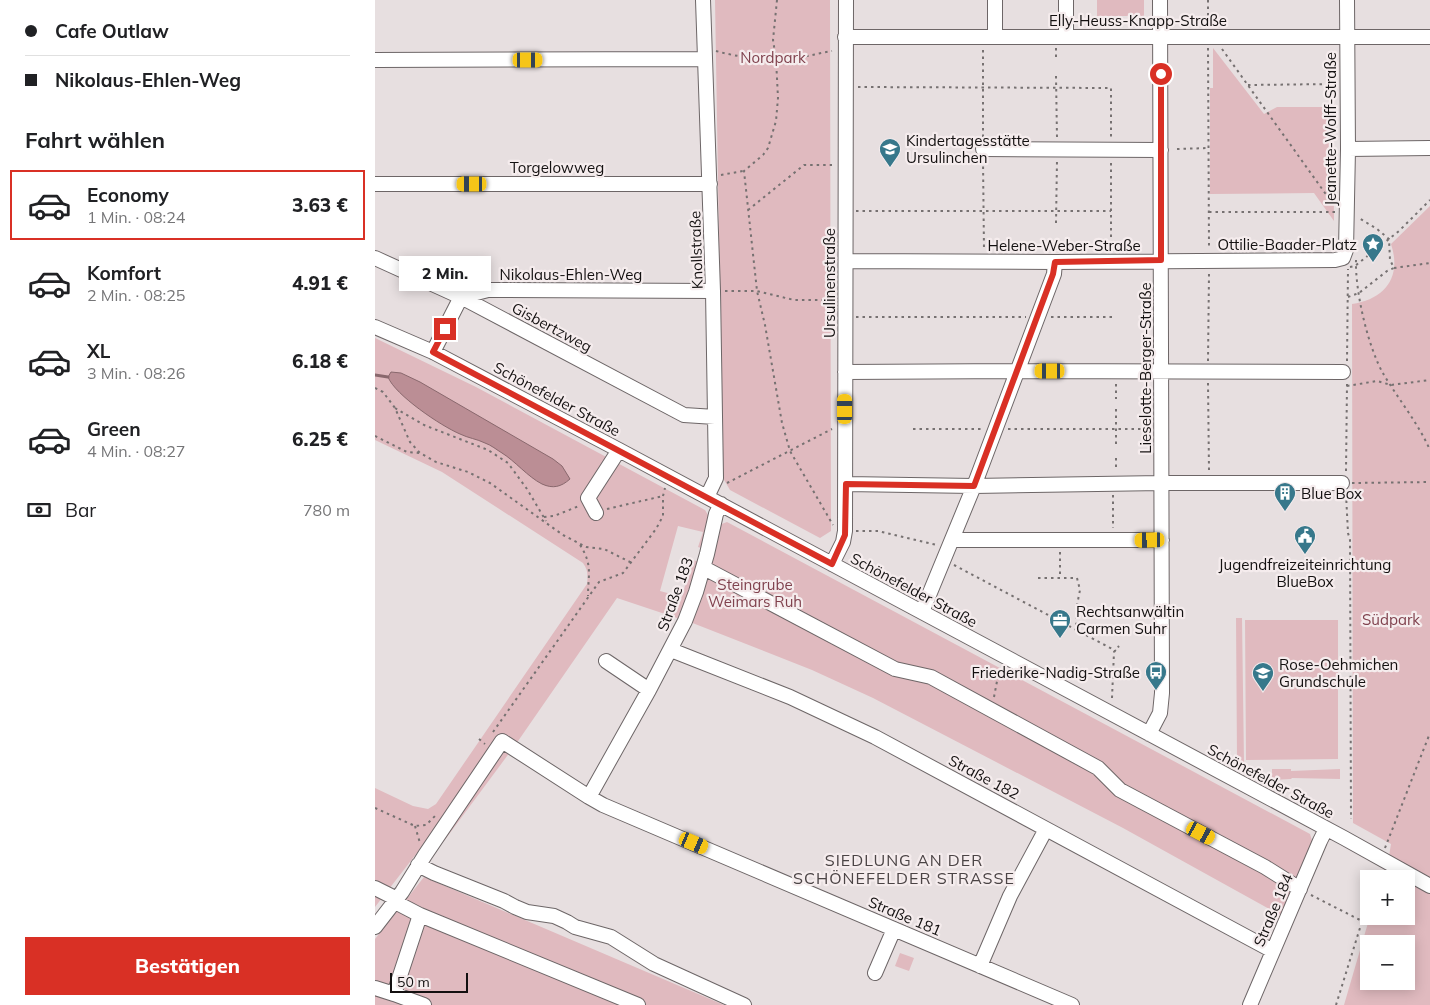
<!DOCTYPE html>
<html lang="de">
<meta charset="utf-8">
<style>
body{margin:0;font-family:Mulish,sans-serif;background:#f6f6f6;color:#202124;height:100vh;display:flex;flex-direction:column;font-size:19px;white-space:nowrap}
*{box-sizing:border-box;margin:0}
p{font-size:16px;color:#757577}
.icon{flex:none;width:28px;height:28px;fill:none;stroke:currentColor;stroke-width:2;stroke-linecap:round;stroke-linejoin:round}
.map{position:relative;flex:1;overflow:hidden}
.panel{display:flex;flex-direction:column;background:#fff;width:375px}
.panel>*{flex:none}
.top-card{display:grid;align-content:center;height:110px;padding:0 25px;background:#fff}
.controls{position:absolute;left:985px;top:870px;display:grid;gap:10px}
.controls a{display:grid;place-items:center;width:55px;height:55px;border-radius:0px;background:#fff;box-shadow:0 2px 12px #0003;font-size:25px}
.scale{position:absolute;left:15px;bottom:12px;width:78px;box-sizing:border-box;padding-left:5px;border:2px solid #131010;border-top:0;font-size:14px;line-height:18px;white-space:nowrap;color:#131010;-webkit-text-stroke:4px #f5eced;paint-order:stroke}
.end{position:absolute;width:22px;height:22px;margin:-11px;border:6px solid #d93025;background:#fff;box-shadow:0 0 0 2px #fff}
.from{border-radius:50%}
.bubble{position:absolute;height:35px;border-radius:0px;background:#fff;box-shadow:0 2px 12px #0003;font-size:16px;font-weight:800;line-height:35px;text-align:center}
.car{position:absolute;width:15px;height:30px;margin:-15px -8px;border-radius:6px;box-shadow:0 0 4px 1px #0007;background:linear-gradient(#f5c518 24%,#345 0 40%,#f5c518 0 76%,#345 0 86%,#f5c518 0)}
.top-card b{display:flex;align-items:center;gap:18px;height:48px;font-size:19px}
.top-card b+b{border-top:1px solid #e0e0e0}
.top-card i{width:12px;height:12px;background:#202124}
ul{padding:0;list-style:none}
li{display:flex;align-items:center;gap:15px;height:70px;margin:0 10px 8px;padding:0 15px;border:2px solid transparent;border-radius:0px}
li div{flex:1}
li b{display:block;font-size:19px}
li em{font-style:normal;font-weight:800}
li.on{border-color:#d93025}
li>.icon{width:45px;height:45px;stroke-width:1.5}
h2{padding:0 25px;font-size:22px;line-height:60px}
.pay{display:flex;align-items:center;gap:12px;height:55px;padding:0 25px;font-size:19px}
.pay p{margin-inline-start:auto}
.button{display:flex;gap:10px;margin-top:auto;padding:10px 25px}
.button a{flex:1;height:58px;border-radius:0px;background:#d93025;color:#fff;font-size:20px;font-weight:800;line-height:58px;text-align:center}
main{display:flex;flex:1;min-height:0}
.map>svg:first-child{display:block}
.green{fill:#e0babf;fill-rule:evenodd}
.water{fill:#bb8e95;stroke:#89686d}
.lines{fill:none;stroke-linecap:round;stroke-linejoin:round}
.stream{stroke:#89686d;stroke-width:3}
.minor-casing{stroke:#6d6667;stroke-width:16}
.path{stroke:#767171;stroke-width:2;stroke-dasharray:2.5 4;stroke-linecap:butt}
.minor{stroke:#fff;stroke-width:14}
.route{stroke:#d93025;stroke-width:6}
.labels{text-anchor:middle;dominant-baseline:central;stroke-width:4.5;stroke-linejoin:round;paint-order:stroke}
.street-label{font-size:15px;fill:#131010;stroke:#f5eced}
.park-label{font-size:15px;fill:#80424e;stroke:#f5eced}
.poi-label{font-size:15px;fill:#131010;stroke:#f5eced;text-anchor:start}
.neighbourhood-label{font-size:16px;letter-spacing:1px;fill:#4b4445;stroke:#f5eced}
</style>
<main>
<section class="panel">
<div class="top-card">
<b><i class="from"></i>Cafe Outlaw</b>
<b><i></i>Nikolaus-Ehlen-Weg</b>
</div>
<h2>Fahrt wählen</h2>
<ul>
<li class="on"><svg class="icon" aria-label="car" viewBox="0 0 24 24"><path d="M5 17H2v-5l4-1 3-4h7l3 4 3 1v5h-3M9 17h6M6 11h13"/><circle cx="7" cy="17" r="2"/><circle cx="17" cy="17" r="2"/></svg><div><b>Economy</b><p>1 Min. · 08:24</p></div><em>3.63 €</em></li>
<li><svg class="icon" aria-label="car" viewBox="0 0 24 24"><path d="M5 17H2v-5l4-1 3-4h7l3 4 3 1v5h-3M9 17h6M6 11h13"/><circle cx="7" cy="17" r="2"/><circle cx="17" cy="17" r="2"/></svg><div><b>Komfort</b><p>2 Min. · 08:25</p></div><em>4.91 €</em></li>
<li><svg class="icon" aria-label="car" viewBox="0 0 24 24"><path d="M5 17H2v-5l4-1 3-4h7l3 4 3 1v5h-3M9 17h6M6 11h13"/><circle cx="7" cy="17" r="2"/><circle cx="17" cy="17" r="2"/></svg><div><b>XL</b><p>3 Min. · 08:26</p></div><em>6.18 €</em></li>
<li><svg class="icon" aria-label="car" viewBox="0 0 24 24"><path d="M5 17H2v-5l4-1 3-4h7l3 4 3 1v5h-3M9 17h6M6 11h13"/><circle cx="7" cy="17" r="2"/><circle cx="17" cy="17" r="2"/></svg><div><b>Green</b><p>4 Min. · 08:27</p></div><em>6.25 €</em></li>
</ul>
<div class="pay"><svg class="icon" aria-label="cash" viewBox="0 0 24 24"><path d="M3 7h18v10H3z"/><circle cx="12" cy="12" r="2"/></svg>Bar<p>780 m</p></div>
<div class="button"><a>Bestätigen</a></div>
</section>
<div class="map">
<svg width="1055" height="1005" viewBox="0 0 1055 1005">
<rect width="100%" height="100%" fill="#e7dfe0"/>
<path class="green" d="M340,0h115l1,531 -11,7 -90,-48 -7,-12z
M722,0h47v16h-47z
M838,48l51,66 13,-7h56l1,114 -20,-28 -104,1v-106h3z
M1055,206v671l-41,-21 2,-12 -38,-21 -1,-519c33,-5 50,-27 39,-60z
M0,338l101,49 229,123 6,10 -7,29 -6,-2 5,-15 -25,-6 -18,65 22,6 10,-37 9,2 -21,57 -63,-21 -101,146 -72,97 -24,8 -45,58v-119l38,18 15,3 8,-5 151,-220c1,-9 1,-14 -4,-21l-141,-91 -67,-32z
M352,522l583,312 3,10 -31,72 -159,-88 -250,-130 -61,-28 -122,-48 29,-97z
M861,618h6l2,145 -7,-4z
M870,620h93v139l-92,1z
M897,769h19v2l49,-2v10l-48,-1 -1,1 -19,1z
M49,877l300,128h-349v-66z
M1031,879l24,13v113h-86l26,-89h36zM994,944h37v37h-37z
M525,953l14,5 -5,13 -14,-5z"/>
<path class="water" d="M16,372l10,1 19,9 133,77 9,7 8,13c-9,8 -17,10 -28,5 -14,-7 -27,-23 -40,-31 -5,-3 -11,-8 -17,-10 -8,-4 -17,-5 -25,-9 -19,-8 -65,-39 -72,-57z"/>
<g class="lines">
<path class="stream" d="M0,375l13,2"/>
<g class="minor-casing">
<path id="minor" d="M328,0l10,291 3,187 -9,19
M620,0v37
M691,36v-36
M470,37h585
M0,60l330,-1
M608,149l178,1
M973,149l82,-1
M0,184h335
M0,258l86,39 223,118 31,2
M471,261l209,1 280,-2 8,-2 3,-8 2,-101 -1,-149
M0,327l58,25 186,98 725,388 86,48
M58,352l28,-55 27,-7 225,1
M470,372l172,-1 326,1
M471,484l128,2 188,-3h180
M221,513l-8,-15 31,-48
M577,540h210
M457,564l11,-22 2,-11 1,-531
M329,568l191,101 36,8 167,91 22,22 145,77 35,22
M547,612l52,-126 80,-212 1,-12
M296,650l119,47 85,40 398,214
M231,661l43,29
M774,734l11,-21 2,-20 -2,-693
M214,797l60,-107 36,-69 11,-29 11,-38 9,-40 5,-10
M43,865l16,8 70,28 11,6 12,5 27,4 13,6 8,5 36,10 43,27 90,41
M0,888l22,11
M20,902l25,13
M0,927l27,-35 23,-37 77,-114 87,56 14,8 469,200
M605,966l30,-70 36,-67
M500,973l19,-44
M0,988l19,6 26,-79 218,90
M19,994l30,11
M875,1005l70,-164 6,-12"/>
</g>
<path class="path" d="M402,0l-4,40 3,19 2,39 -2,23 -8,27 -5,7 -19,16 13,120 8,34 17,98 8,28 43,74
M833,0v26
M681,48v10
M833,48l1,200
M847,49l113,158
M608,50v88
M341,51c25,7 54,10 81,7 12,-2 23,-5 35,-7
M681,76l1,62
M873,85l87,-1
M483,87l253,1v49
M802,149l32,-1
M608,160l1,90
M346,175l22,-4
M373,210l56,-45h28
M481,211h255
M834,212h127
M681,223l1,-63
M681,250v-9
M736,250v-88
M981,260c-1,31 12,88 28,115 15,25 34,48 46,75
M975,267l5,-1 44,-35 31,-31
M1019,268l36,-5
M350,291h32l37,9h38
M973,297l11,-4 28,-22 7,-3 -4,-8 -1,-21 -12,-10 -18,-11
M481,317h170
M676,317h63
M833,361l1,-88
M972,361l1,-92
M833,383l1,88
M741,384v15
M972,386l30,-5 14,4 39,-5
M0,388l8,4 12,16 15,34 10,11 16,9 32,10 22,11 73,52 23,12 18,2 28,14
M20,408l29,17 64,25 20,13 19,26 19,32
M741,409v39
M538,429h70
M633,429h142
M0,436l32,16 13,1
M741,458v13
M971,471l1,-87
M352,483l105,-54
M977,483l78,-1
M971,494l2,39 2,7 1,279
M738,495v33
M232,509l56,-13
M169,517l10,-1 25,-10
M481,531h22l59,14
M205,545c13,20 8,30 8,51
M685,552v26
M579,565l162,86
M663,578h39l3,12 -3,15 -1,25
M619,697l4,-21 4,-8
M737,698l2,-46 5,-6
M118,732l106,-150 24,-9 33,-44 7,-13v-20l2,-8
M104,739l6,5
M0,808l40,18 11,-1 11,-11
M40,826l5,17
M1010,848l45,-115
M1000,879l2,-8
M936,895l51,26
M961,1005l33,-106"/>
<use href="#minor" class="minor"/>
</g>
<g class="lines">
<path class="route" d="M70,329l-12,23 399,212 13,-29 1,-51 128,2 79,-212 2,-12 106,-2v-186"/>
</g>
<defs>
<g id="school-pin" transform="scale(1.125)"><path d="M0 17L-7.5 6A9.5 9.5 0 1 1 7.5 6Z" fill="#37788b" stroke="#f5eced"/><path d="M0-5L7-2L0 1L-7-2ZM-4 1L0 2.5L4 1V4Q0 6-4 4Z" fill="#fff"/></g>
<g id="sight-pin" transform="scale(1.125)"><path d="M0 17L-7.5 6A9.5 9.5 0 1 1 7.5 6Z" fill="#37788b" stroke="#f5eced"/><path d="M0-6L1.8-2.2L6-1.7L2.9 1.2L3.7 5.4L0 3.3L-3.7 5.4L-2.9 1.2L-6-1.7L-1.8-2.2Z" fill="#fff"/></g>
<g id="building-pin" transform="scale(1.125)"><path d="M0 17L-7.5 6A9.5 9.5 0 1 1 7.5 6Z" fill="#37788b" stroke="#f5eced"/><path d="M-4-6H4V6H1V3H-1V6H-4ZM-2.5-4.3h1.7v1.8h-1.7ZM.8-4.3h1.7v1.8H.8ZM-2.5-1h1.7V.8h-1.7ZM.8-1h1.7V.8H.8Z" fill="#fff"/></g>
<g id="civic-pin" transform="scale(1.125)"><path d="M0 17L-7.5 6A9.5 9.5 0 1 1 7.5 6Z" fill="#37788b" stroke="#f5eced"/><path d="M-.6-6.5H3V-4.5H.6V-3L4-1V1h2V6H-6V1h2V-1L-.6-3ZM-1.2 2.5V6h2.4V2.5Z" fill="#fff"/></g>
<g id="office-pin" transform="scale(1.125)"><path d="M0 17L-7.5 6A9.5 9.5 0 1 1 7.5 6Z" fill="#37788b" stroke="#f5eced"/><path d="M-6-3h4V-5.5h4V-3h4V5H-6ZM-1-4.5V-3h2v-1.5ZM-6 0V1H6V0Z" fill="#fff"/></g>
<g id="bus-pin" transform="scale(1.125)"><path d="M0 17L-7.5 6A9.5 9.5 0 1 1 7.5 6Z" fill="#37788b" stroke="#f5eced"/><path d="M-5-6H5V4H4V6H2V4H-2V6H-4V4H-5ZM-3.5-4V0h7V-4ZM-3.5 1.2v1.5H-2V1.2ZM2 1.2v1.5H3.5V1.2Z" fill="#fff"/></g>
</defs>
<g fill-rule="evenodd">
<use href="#school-pin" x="515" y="149"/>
<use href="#sight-pin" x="998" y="244"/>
<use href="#building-pin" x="910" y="493"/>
<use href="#civic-pin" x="930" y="536"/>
<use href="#office-pin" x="685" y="620"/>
<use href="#bus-pin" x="781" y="672"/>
<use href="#school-pin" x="888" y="673"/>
</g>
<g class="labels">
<g class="street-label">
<text x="763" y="20">Elly-Heuss-Knapp-Straße</text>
<text transform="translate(955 129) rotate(-90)">Jeanette-Wolff-Straße</text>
<text x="182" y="167">Torgelowweg</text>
<text x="689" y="245">Helene-Weber-Straße</text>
<text transform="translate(321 250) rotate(-92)">Knollstraße</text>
<text x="196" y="274">Nikolaus-Ehlen-Weg</text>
<text transform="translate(454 283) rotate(-90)">Ursulinenstraße</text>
<text transform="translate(177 327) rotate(28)">Gisbertzweg</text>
<text transform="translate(770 368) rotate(-90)">Lieselotte-Berger-Straße</text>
<text transform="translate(182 399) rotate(28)">Schönefelder Straße</text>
<text transform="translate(539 590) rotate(28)">Schönefelder Straße</text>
<text transform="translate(300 594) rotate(-70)">Straße 183</text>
<text transform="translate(609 777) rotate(28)">Straße 182</text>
<text transform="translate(896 781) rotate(28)">Schönefelder Straße</text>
<text transform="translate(898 910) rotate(-67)">Straße 184</text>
<text transform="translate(530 916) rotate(23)">Straße 181</text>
</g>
<g class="park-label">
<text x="398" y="57">Nordpark</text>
<text x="380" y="584">Steingrube<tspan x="380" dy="17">Weimars Ruh</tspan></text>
<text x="1016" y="619">Südpark</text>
</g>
<g class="poi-label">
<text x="531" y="140">Kindertagesstätte<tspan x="531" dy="17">Ursulinchen</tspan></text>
<text x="982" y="244" text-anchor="end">Ottilie-Baader-Platz</text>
<text x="926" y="493">Blue Box</text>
<text x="930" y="564" text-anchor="middle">Jugendfreizeiteinrichtung<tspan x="930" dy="17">BlueBox</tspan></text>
<text x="701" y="611">Rechtsanwältin<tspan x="701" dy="17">Carmen Suhr</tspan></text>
<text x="904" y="664">Rose-Oehmichen<tspan x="904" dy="17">Grundschule</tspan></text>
<text x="765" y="672" text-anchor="end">Friederike-Nadig-Straße</text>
</g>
<g class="neighbourhood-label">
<text x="529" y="860">SIEDLUNG AN DER<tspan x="529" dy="18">SCHÖNEFELDER STRASSE</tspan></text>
</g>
</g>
</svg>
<div class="controls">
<a>+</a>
<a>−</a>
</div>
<div class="scale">50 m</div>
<i class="end from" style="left:786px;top:74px"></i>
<i class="end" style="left:70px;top:329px"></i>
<div class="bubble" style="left:24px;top:256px;width:92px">2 Min.</div>
<i class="car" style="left:153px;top:60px;rotate:90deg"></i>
<i class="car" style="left:97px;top:184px;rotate:270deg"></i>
<i class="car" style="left:675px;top:371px;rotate:270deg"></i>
<i class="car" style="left:470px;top:409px;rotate:0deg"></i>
<i class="car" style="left:775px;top:540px;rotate:269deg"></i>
<i class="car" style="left:826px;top:833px;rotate:118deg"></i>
<i class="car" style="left:319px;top:843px;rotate:113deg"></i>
</div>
</main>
